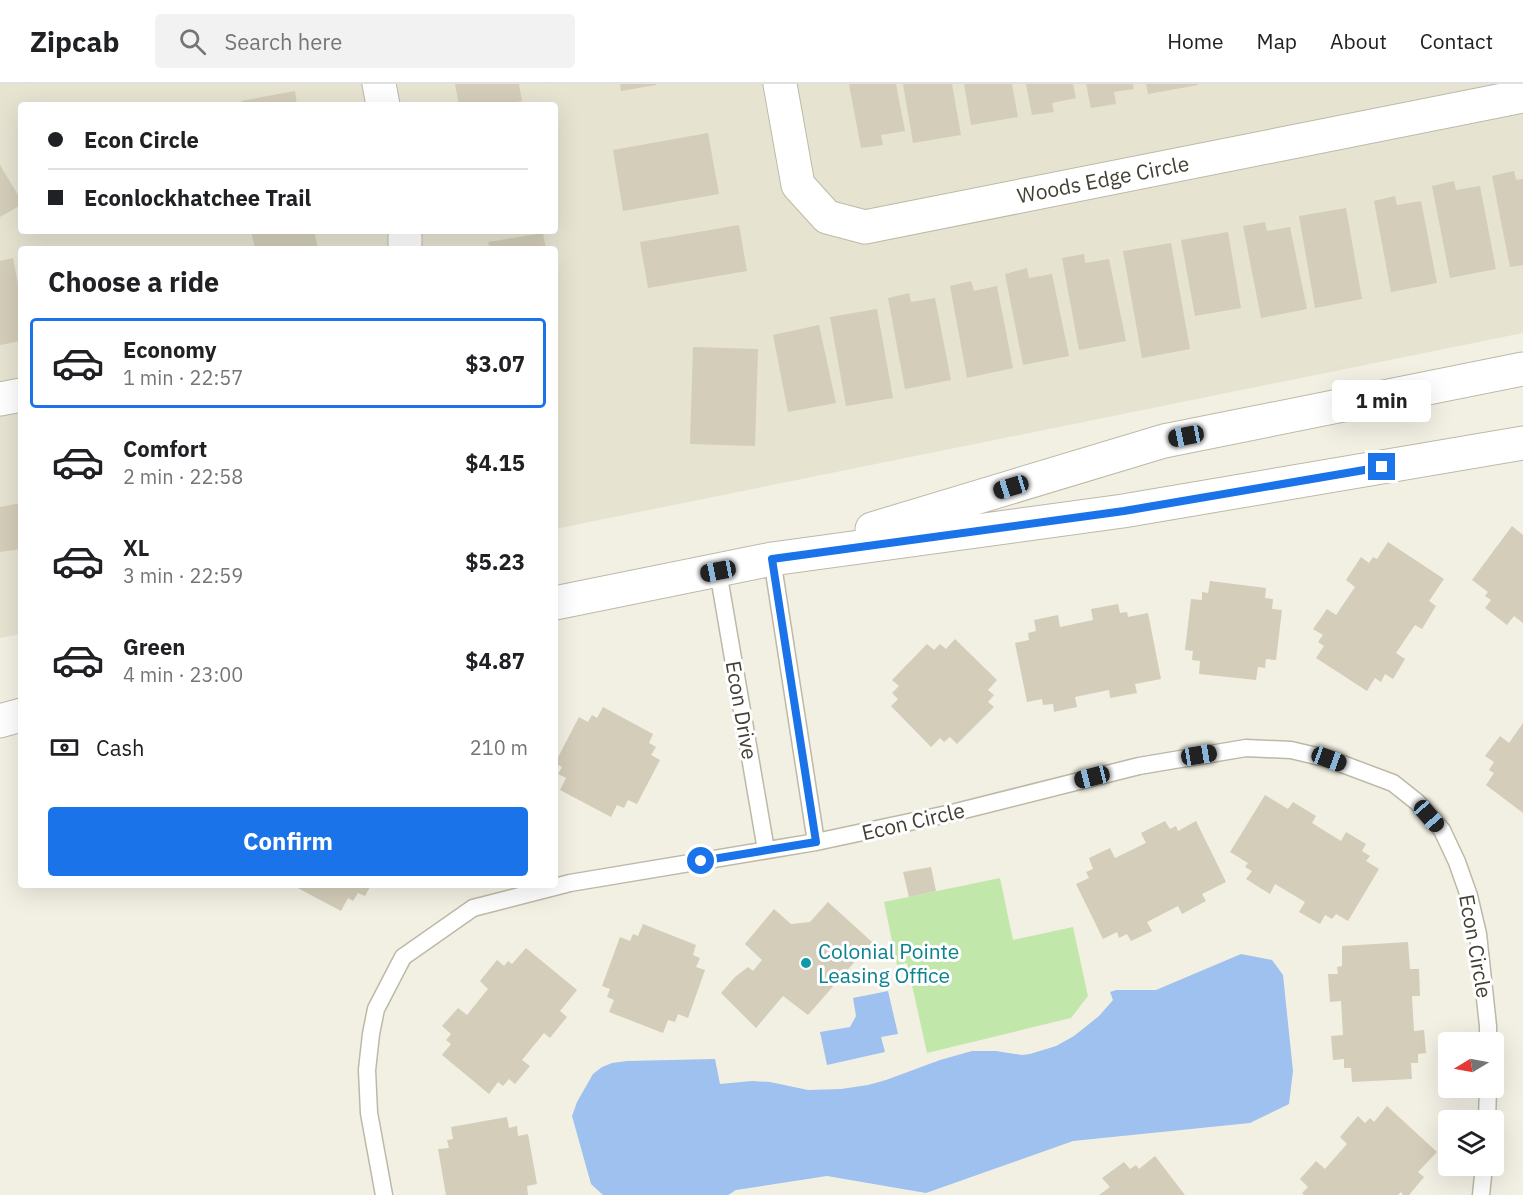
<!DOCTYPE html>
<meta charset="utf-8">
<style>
body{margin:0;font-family:"IBM Plex Sans",sans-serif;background:#f2f2f2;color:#202124;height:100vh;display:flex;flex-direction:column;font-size:22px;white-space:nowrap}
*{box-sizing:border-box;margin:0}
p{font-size:20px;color:#757577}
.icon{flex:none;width:33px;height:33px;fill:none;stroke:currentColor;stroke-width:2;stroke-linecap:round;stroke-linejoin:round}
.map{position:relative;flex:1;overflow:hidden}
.panel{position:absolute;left:18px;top:162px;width:540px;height:642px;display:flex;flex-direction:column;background:#fff;border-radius:6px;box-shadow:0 6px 24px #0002}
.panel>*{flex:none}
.banner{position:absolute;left:18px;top:18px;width:540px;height:132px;border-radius:6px;box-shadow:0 6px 24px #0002;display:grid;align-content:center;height:132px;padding:0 30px;background:#fff}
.needle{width:39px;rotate:260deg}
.fabs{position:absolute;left:1438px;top:948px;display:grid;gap:12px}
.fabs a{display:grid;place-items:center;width:66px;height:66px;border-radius:6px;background:#fff;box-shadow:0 6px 24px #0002;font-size:30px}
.end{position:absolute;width:27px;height:27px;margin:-14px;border:8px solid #1a73e8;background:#fff;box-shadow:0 0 0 3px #fff}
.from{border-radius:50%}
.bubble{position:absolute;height:42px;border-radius:6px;background:#fff;box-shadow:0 6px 24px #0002;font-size:20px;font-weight:800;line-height:42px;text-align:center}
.car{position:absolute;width:18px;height:36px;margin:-18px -9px;border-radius:8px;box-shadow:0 0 4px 2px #0007;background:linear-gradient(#222 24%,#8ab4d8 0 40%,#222 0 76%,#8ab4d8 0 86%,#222 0)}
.banner b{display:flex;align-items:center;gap:21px;height:57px;font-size:22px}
.banner b+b{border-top:2px solid #e0e0e0}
.banner i{width:15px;height:15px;background:#202124}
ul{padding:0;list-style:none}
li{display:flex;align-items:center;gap:18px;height:90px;margin:0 12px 9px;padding:0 18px;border:3px solid transparent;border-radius:6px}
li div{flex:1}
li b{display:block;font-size:22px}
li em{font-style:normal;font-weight:800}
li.active{border-color:#1a73e8}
li>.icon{width:54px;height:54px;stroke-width:1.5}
h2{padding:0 30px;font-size:27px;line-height:72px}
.pay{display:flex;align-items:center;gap:15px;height:66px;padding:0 30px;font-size:22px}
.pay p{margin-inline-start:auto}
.primary-button{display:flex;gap:12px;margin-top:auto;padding:12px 30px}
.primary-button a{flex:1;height:69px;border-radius:6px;background:#1a73e8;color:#fff;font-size:24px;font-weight:800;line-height:69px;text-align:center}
header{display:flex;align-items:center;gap:36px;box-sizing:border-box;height:84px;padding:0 30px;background:#fff;border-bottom:2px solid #e0e0e0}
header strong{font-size:28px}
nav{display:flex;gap:33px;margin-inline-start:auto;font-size:21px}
.search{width:420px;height:54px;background:#f2f2f2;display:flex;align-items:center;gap:15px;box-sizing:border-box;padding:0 21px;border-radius:6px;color:#757577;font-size:22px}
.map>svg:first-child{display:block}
.residential{fill:#e6e3d1;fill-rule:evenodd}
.green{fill:#c2e7ab}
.water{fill:#9ec1f0}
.building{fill:#d3cdb9}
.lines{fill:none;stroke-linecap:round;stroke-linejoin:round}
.service-casing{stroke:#bdb9a6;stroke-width:19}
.minor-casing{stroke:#bdb9a6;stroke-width:35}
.tertiary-casing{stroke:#bdb9a6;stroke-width:35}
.service{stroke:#fff;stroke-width:16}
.minor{stroke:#fff;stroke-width:33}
.tertiary{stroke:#fff;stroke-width:33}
.route{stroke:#1a73e8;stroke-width:8}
.culture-dot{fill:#0f9aa8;stroke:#fff;stroke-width:2}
.labels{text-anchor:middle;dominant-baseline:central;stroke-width:6;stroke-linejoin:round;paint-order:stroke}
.street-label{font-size:21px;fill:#434033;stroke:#fff}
.culture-label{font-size:21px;fill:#0d838f;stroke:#fff;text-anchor:start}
</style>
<header>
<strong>Zipcab</strong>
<div class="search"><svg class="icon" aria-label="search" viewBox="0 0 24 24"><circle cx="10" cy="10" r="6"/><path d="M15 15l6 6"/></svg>Search here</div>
<nav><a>Home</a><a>Map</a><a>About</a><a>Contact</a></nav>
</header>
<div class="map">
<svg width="1523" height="1111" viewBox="0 0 1523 1111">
<rect width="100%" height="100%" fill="#f2f0e3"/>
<path class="residential" d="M0,0h1523v249l-968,196v-280h-534v385l-21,4zM21,21h534v126h-534z"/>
<path class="green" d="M1000,794l13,62 60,-13 15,69 -17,22 -144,35 -20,-90 -10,2 -13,-63z"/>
<path class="water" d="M1241,870l31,6 11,15 10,96 -4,33 -39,19 -177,18 -147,52 -99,-17 -91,14 -8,5h-125l-12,-11 -19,-68 5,-14 16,-28 9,-7 10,-4 15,-2 88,-2 5,25 32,-3 18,1 38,8 33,-1 27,-4 18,-5 54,-20 32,-9h24l26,4 8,-1 26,-8 18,-10 25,-20 14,-16 -3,-8 6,-2h40z
M888,907l10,43 -17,3 4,15 -58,13 -7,-33 30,-5 6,-11 -3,-18z"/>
<path class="building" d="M455,0h64l3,17 -23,4h-40z
M620,0h36v1l-35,6z
M849,0h47l9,47 -24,4 2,10 -22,3z
M903,0h49l9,51 -48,8z
M964,0h48l6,33 -47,8z
M1026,0h47l3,14 -24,5 2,9 -22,3z
M1086,0h47l1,5 -20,3 2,12 -25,4z
M1146,0h52v1l-50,9z
M295,7l2,14h-55l-1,-4z
M708,49l11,61 -96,17 -10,-61z
M0,81l21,35v5l-21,12z
M1514,87l2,9 7,-1v86l-13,2 -18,-91z
M1454,97l2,9 24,-4 16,83 -46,9 -18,-92z
M1395,112l2,9 24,-4 16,82 -46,9 -17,-91z
M1346,124l16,91 -47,9 -16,-92z
M1265,138l2,9 23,-4 17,82 -46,9 -18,-92z
M739,141l8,46 -99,17 -8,-46z
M251,147h63l4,18h-63z
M1228,148l13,76 -46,8 -14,-76z
M543,149l3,16h-56l-2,-7z
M1171,159l19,106 -48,9 -19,-107z
M1084,170l1,9 24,-4 17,82 -47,9 -17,-92z
M13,174l8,43v40l-21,4v-84z
M1027,184l2,10 23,-4 17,82 -46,9 -18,-91z
M971,197l3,10 23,-5 16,82 -46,10 -17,-92z
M909,209l2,9 24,-4 16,82 -46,9 -17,-91z
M877,225l16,89 -47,8 -16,-89z
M819,241l17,78 -48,9 -15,-77z
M693,263l65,2 -3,97 -65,-2z
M21,419v46l-21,3v-45z
M1512,442l11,9v88l-9,-7 -7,9 -22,-17 6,-8 -6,-4 3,-4 -16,-12z
M1388,458l56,37 -15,22 7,5 -14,23 -7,-4 -19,28 9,6 -12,20 -8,-5 -4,8 -6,-4 -8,13 -51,-33 8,-12 -6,-4 5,-7 -10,-6 14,-20 9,6 19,-28 -9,-7 15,-23 8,6 4,-6 4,2z
M1210,497l56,7 -1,10 8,1 -1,10 10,1 -6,50 -10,-1 -1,9 -7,-1 -2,13 -57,-6 1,-13 -8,-1 1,-9 -8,-1 6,-51 11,1v-8l6,1z
M1118,520l2,9 7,-1 1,5 20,-4 13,66 -26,5 2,9 -27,5 -1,-8 -34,7 2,10 -23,5 -1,-8 -10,1 -1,-6 -15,3 -12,-59 14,-3 -1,-7 8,-2 -2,-11 24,-5 2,12 33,-7 -2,-11z
M955,555l42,41 -9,10 6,5 -6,7 6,5 -37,37 -7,-7 -6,5 -4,-4 -9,9 -40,-41 7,-7 -6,-6 7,-7 -7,-6 35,-36 7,6 6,-6 6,5z
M603,623l50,27 -4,9 7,4 -5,8 9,5 -23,44 -9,-4 -4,8 -7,-3 -6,12 -51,-27 6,-12 -8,-4 4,-7 -7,-4 24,-46 9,5 4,-7 5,3z
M1523,639v90l-37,-28 8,-12 -5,-3 5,-8 -9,-6 15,-20 9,7z
M1265,711l23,14 5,-7 23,14 -4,7 29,18 5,-9 20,12 -4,7 8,5 -4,5 13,8 -31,52 -12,-7 -4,5 -7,-4 -5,9 -21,-12 6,-10 -30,-18 -5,10 -24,-15 6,-8 -7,-4 3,-4 -18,-11z
M1165,737l5,8 6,-3 2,5 18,-10 30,61 -24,12 4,7 -24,13 -4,-8 -31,16 5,9 -21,10 -4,-7 -8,4 -2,-6 -14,7 -27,-55 13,-6 -3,-6 7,-3 -4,-11 21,-10 5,10 31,-15 -5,-10z
M931,783l5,24 -27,6 -6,-25z
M292,801h79l-6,11 -7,-3 -5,8 -5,-3 -7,13z
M828,818l44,40 -64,73 -25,-19 -27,32 -35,-35 14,-16 13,-10 5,4 9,-11 -17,-16 29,-35 17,15 19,-2z
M643,840l53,21 -3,10 7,3 -4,9 9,3 -17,48 -10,-4 -3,8 -7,-2 -5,13 -54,-21 5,-12 -7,-3 3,-8 -8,-3 18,-49 10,4 3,-7 5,2z
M1408,858l2,27h9l1,27h-8l2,35 10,-1 2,23 -8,1v9h-7l1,16 -60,3 -1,-14h-7v-9l-11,1 -2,-24 12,-1 -2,-34 -11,1 -2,-28h10l-1,-7 5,-1v-20z
M526,864l51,42 -17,21 7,6 -17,21 -6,-5 -22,27 8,6 -15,18 -6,-5 -6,7 -5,-4 -9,12 -47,-39 9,-11 -5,-4 5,-6 -9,-8 16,-18 9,7 21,-26 -8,-8 17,-21 7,6 4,-5 4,3z
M1387,1022l50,46 -19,20 6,5 -15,18h-6l-2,-3 -3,3h-94l-2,-2 6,-6 -8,-8 16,-18 9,8 22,-25 -7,-7 18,-21 7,7 5,-5 4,4z
M507,1033l2,11 8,-2 1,10 10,-2 9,50 -10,2 1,9h-82l-8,-46 11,-1 -2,-8 6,-1 -2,-12z
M1155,1072l30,39h-86l11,-8 -8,-9 22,-16 6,7 6,-4 3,4z"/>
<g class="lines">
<g class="service-casing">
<path id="service" d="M772,475l44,283
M718,487l48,279
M1487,1036l1,-32
M384,1111l-15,-82 -2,-43 4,-36 5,-25 27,-52 70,-49 97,-25 246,-41 136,-29 187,-47 107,-18 45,2 38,9 64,24 24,19 25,28 15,32 12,34 9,38 10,92v16
M1481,1111l3,-29"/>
</g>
<g class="minor-casing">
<path id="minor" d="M379,0l4,21
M780,0l18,101 29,32 38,10 658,-131
M405,165v-18
M0,315l21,-4"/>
</g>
<g class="tertiary-casing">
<path id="tertiary" d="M872,445l292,-88 359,-72
M555,519l217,-44 351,-48 400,-68
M0,637l21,-6"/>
</g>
<use href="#service" class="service"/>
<use href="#minor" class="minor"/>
<use href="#tertiary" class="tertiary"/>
</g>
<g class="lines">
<path class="route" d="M701,777l115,-19 -44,-283 352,-48 258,-44"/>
</g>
<circle class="culture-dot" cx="806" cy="879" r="6"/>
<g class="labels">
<g class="street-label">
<text transform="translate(1103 95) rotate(-11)">Woods Edge Circle</text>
<text transform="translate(742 626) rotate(80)">Econ Drive</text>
<text transform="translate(913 737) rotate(-13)">Econ Circle</text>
<text transform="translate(1476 862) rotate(80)">Econ Circle</text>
</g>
<g class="culture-label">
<text x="818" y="867">Colonial Pointe<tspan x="818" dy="24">Leasing Office</tspan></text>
</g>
</g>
</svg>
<div class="fabs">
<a><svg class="needle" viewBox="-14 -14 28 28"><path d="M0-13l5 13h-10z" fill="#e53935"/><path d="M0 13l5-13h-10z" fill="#757577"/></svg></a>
<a><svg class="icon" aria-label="layers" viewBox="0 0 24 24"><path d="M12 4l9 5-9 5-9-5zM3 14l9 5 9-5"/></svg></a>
</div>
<i class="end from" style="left:701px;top:777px"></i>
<i class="end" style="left:1382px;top:383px"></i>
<div class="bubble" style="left:1332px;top:296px;width:99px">1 min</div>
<i class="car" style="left:1186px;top:352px;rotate:259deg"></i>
<i class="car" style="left:1011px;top:403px;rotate:253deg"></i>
<i class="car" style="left:718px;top:487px;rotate:259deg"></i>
<i class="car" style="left:1199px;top:671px;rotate:81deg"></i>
<i class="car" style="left:1329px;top:675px;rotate:110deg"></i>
<i class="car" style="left:1092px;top:693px;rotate:256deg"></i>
<i class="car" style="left:1429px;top:732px;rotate:139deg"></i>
<div class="banner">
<b><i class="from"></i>Econ Circle</b>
<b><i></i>Econlockhatchee Trail</b>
</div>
<section class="panel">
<h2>Choose a ride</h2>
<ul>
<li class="active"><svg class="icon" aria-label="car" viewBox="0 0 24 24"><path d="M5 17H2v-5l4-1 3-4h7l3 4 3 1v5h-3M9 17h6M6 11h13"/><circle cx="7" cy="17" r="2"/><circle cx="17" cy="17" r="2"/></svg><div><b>Economy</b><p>1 min · 22:57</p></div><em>$3.07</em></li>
<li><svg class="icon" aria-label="car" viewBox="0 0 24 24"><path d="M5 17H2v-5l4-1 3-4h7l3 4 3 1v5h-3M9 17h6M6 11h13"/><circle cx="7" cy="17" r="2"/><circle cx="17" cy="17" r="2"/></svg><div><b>Comfort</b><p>2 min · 22:58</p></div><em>$4.15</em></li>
<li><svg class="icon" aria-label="car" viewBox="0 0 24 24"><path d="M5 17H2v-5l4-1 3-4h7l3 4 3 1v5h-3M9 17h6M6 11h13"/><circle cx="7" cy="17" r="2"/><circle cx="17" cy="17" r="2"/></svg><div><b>XL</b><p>3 min · 22:59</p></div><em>$5.23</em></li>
<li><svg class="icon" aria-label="car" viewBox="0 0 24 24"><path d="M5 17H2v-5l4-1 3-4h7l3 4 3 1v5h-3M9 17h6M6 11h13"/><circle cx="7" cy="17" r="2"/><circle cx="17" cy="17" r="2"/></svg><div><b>Green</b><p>4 min · 23:00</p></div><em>$4.87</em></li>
</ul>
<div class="pay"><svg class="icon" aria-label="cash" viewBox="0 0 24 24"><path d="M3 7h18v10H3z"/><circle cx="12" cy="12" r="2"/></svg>Cash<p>210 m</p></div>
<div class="primary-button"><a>Confirm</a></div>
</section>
</div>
